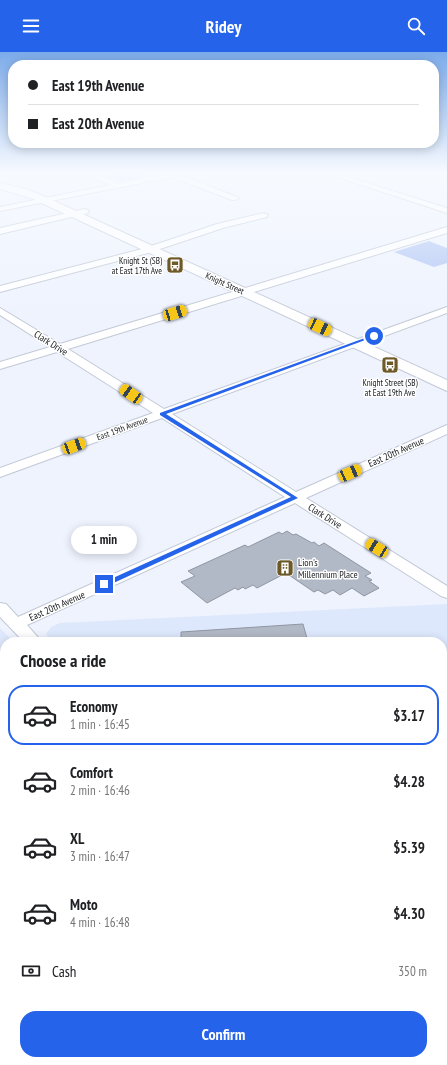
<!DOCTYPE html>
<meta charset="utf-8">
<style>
body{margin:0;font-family:"PT Sans Narrow",sans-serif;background:#f6f6f6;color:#202124;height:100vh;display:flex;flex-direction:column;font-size:15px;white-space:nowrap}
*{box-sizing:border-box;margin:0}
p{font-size:13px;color:#757577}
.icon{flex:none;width:22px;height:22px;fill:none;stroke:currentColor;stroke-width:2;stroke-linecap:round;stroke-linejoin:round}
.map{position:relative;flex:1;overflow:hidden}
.details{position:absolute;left:0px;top:585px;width:447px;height:428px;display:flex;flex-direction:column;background:#fff;border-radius:16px 16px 0 0;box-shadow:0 2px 10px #0003}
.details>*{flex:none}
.top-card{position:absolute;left:8px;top:8px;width:431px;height:88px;border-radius:16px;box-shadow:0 2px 10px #0003;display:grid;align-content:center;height:88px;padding:0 20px;background:#fff}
.end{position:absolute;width:18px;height:18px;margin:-9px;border:5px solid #2563eb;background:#fff;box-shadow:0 0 0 2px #fff}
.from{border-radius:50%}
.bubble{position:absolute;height:28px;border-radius:14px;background:#fff;box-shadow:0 2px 10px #0003;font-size:13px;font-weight:700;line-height:28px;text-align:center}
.car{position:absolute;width:12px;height:24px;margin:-12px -6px;border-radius:5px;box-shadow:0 0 3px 1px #0007;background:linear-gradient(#f5c518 24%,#345 0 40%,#f5c518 0 76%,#345 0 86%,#f5c518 0)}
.top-card b{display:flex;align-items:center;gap:14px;height:38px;font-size:15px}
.top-card b+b{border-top:1px solid #e0e0e0}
.top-card i{width:10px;height:10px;background:#202124}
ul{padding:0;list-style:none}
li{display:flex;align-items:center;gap:12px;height:60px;margin:0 8px 6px;padding:0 12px;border:2px solid transparent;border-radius:16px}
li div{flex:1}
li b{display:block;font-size:15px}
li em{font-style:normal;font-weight:700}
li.current{border-color:#2563eb}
li>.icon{width:36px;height:36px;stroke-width:1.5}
h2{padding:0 20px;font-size:18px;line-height:48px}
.pay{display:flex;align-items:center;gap:10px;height:44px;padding:0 20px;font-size:15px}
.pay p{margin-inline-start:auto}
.cta{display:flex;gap:8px;margin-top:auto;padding:8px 20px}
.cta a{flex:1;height:46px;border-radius:16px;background:#2563eb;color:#fff;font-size:16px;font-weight:700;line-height:46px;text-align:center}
header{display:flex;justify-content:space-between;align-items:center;height:52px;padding:0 20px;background:#2563eb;color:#fff;font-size:18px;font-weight:700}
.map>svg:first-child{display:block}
.built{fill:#dee8fc}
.green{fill:#b1c6f5}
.building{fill:#b2b9c6;stroke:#9096a2}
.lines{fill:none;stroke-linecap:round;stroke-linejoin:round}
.street-casing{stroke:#c2c8d5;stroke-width:2}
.secondary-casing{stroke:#c2c8d5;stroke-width:2}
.primary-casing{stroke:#c2c8d5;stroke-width:2}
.street{fill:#fff;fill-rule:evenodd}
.secondary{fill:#fff;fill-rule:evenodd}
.primary{fill:#fff;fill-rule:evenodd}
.route{fill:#2563eb}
.labels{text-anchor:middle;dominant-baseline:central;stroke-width:3;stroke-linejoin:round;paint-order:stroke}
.far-poi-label{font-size:9px;fill:#171a1e;stroke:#fff;text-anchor:end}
.far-street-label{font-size:9px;fill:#171a1e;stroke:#fff}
.street-label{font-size:10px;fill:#171a1e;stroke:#fff}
.poi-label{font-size:10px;fill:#171a1e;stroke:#fff;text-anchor:start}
</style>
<header><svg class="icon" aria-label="menu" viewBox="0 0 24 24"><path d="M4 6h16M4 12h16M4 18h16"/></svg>Ridey<svg class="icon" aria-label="search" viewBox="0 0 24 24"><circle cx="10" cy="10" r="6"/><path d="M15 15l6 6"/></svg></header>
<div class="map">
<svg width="447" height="1013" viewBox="0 0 447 1013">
<rect width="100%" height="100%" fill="#eef3fe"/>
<path class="built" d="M447,552v77l-5,1v-40h-391l-5,-8 5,-7 9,-4z
M0,576l14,14h-9v62h-5z
M447,675v103l-5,1v-103z
M0,700h5v84l-5,1z"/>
<path class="green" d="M99,121h67l-44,8z
M429,189l18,7v15l-13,4 -40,-15z"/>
<path class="building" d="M287,479l6,4 3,-1 16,9 2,-1 5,4 5,-3 47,30 -6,3 7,4 -3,1 10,7 -15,8 -12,-8 -12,7 -7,-5 -8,4 -7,-4 -4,2 -28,-19 -29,15 -4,-3 -8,4 -2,-2 -5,3 -3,-2 -28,15 -26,-21 14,-6 -7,-5 57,-26 3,2 31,-15 3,2z
M303,572l5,18h-127v-10z"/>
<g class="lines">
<g class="street-casing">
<path id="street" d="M82,121h9l28,10 50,-10h14l-2,2 58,23 -4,2h-3l-60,-23 -172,34v-4l110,-22z
M325,121h10l112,35v5z
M85,157l4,2 -1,2 -88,21v-6z
M264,161l4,2 -1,2 -44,11 -75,25 -148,39v-6l142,-37 75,-25z
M447,175v6l-379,116 96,60 283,-102v6l-275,101 124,78 151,-67v9l-141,64 141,88v12l-6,-2 -146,-93 -268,122 15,17h-18l-24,-25v-14l6,1 12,13 267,-120 -123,-79 -162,59v-9l153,-55 -96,-61 -57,17v-7l50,-15 -50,-32v-7l60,36z
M5,821v19l-5,2v-19z
M447,932v24l-5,2v-24z
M442,989l5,2v22h-11l-4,-5h10z
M354,1008h30l-3,5h-29z"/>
</g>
<g class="secondary-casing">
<path id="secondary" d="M0,131l25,6 16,6 406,185v11l-414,-192 -33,-10z"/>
</g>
<g class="primary-casing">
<path id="primary" d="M442,631h5v18h-5z
M442,654h5v18h-5z
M0,655h5v18h-5z
M5,678v20l-5,1v-20z"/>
</g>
<use href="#street" class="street"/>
<use href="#secondary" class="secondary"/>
<use href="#primary" class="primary"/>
</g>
<linearGradient id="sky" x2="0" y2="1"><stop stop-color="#7cabea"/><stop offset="0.46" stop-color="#f7faff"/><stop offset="1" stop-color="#f7faff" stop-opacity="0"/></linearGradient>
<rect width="447" height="262" fill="url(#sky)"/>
<path class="route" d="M373,283l3,1 -210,78 132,84 -191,88h-5v-3l189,-86 -131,-82v-2z"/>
<defs>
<g id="bus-square" transform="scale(0.9)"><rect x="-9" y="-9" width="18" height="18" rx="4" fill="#6d5827" stroke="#fff"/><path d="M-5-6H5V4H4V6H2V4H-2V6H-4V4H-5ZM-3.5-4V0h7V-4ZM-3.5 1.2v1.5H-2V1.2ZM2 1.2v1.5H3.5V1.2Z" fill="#fff"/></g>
<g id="building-square" transform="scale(0.9)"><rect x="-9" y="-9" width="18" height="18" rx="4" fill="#6d5827" stroke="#fff"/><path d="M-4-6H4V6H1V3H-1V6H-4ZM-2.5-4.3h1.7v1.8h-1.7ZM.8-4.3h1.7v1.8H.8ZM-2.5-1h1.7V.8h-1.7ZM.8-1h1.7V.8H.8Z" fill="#fff"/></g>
</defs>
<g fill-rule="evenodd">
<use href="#bus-square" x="175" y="213"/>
<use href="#bus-square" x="390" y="313"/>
<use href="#building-square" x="285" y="516"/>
</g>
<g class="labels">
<g class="far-poi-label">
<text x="162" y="208">Knight St (SB)<tspan x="162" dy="10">at East 17th Ave</tspan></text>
<text x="390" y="330" text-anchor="middle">Knight Street (SB)<tspan x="390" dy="10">at East 19th Ave</tspan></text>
</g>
<g class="far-street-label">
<text transform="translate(225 231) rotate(24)">Knight Street</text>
<text transform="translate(122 376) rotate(-20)">East 19th Avenue</text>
</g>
<g class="street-label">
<text transform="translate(51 291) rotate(32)">Clark Drive</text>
<text transform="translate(396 400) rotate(-24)">East 20th Avenue</text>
<text transform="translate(325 464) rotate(32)">Clark Drive</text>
<text transform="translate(57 554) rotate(-24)">East 20th Avenue</text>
</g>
<g class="poi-label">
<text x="298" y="510">Lion's<tspan x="298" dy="12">Millennium Place</tspan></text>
</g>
</g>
</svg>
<i class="end from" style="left:374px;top:284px"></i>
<i class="end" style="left:104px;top:532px"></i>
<div class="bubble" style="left:71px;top:474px;width:66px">1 min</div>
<i class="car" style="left:175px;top:261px;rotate:73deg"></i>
<i class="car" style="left:320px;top:275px;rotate:115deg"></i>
<i class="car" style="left:131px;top:342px;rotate:304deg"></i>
<i class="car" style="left:74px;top:394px;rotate:70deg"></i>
<i class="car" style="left:350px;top:421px;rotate:66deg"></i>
<i class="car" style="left:377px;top:496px;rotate:302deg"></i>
<div class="top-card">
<b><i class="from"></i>East 19th Avenue</b>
<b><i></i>East 20th Avenue</b>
</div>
<section class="details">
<h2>Choose a ride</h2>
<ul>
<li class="current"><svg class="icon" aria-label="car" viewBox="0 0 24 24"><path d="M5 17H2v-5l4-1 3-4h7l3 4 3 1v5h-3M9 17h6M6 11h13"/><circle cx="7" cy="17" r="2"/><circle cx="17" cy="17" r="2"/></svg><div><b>Economy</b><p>1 min · 16:45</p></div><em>$3.17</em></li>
<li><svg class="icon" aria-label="car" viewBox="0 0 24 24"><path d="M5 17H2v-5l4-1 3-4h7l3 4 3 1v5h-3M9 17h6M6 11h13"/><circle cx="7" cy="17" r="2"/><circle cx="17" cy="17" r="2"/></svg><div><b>Comfort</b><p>2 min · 16:46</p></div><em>$4.28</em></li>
<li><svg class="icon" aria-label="car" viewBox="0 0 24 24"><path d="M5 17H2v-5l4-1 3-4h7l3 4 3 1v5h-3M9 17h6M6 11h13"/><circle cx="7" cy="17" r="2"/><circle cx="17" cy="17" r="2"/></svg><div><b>XL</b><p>3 min · 16:47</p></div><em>$5.39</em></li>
<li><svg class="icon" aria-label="car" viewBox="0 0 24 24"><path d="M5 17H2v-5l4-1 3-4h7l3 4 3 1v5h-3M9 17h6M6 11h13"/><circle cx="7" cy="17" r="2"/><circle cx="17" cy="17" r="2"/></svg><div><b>Moto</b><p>4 min · 16:48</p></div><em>$4.30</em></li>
</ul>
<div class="pay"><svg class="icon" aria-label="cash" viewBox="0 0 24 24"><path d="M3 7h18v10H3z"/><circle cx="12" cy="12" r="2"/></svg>Cash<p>350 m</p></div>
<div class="cta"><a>Confirm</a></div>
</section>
</div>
